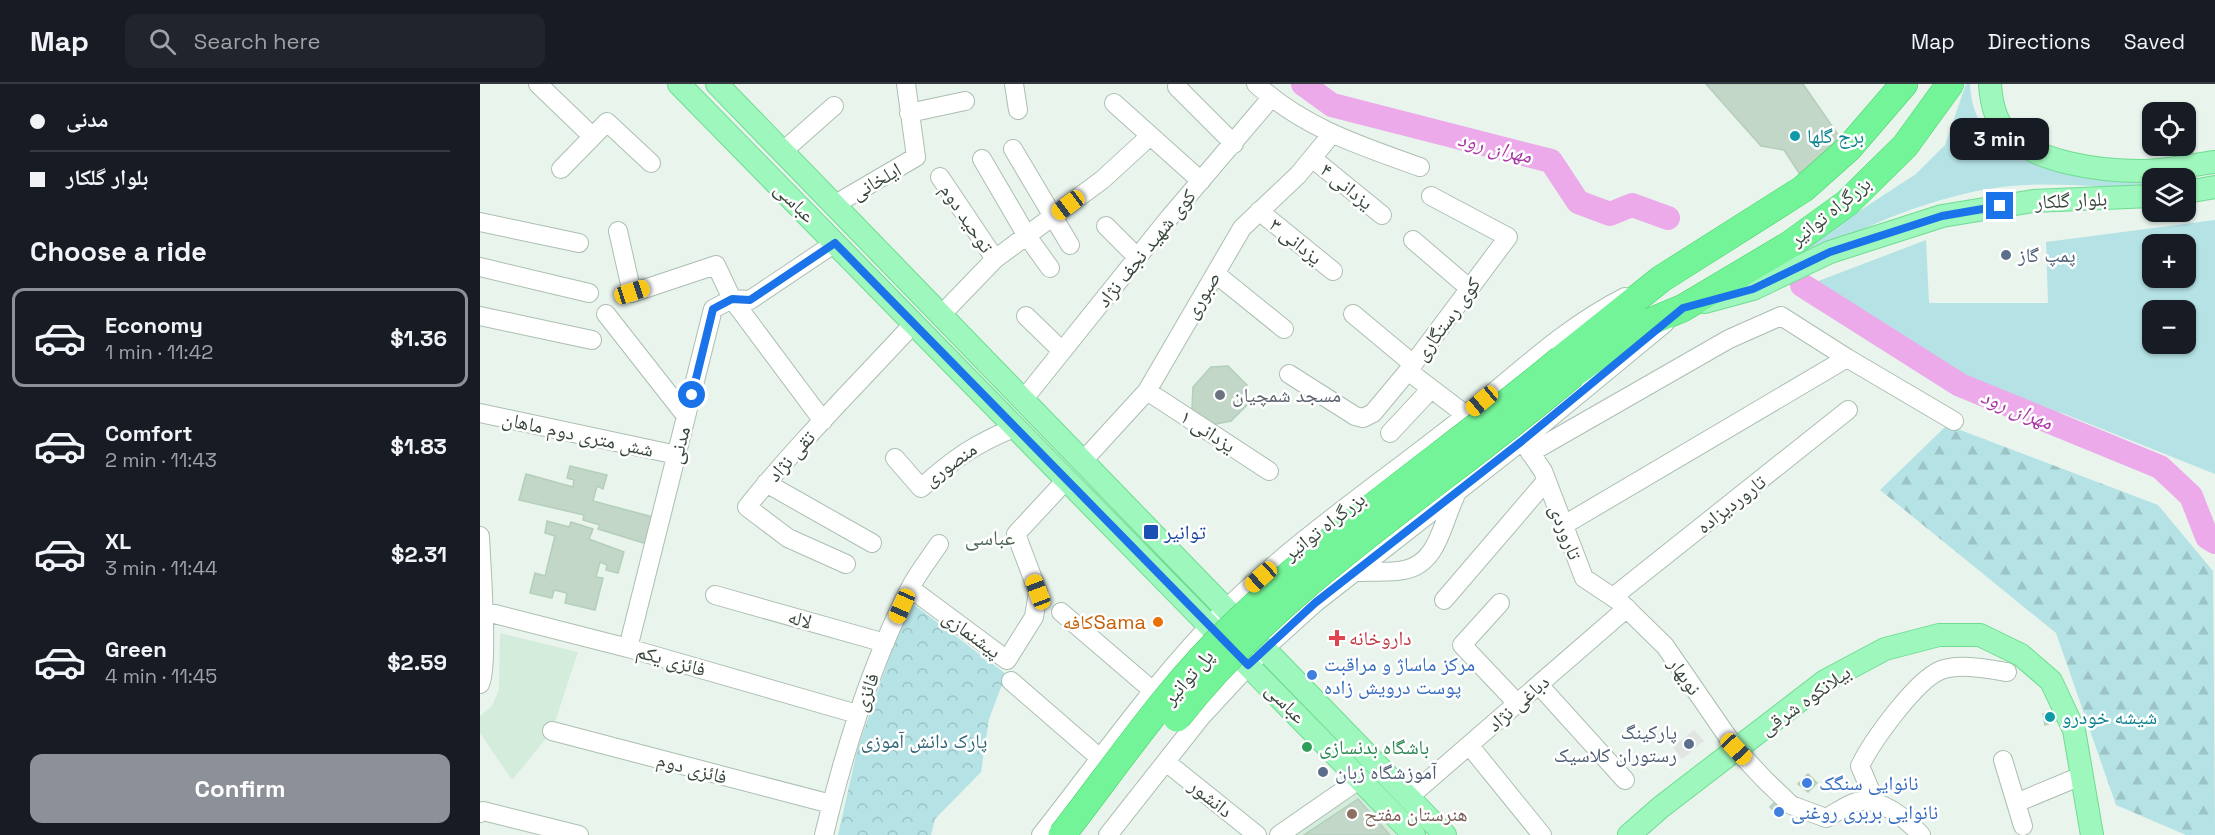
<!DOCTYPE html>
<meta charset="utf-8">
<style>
body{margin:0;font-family:"Space Grotesk","Noto Naskh Arabic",sans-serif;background:#20242c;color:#f1f3f6;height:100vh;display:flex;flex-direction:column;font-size:22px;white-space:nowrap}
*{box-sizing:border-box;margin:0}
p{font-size:20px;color:#9ea1a6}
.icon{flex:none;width:33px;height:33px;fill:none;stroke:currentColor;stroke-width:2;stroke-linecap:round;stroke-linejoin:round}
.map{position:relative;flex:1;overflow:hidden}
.drawer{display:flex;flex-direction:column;background:#171b24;width:480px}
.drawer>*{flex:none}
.guide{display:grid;align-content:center;height:132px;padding:0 30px;background:#171b24}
.fabs{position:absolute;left:1662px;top:18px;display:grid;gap:12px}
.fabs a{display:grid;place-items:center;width:54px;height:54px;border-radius:12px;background:#171b24;box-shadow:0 2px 4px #0004;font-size:30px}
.end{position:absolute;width:27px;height:27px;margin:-14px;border:8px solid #1a73e8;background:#fff;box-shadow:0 0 0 3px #fff}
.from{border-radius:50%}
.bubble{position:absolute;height:42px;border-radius:12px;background:#171b24;box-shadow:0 2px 4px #0004;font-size:20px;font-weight:600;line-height:42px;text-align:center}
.car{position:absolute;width:18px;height:36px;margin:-18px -9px;border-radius:8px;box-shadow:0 0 4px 2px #0007;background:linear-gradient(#f5c518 24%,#345 0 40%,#f5c518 0 76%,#345 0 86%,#f5c518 0)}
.guide b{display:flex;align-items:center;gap:21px;height:57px;font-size:22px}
.guide b+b{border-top:2px solid #363941}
.guide i{width:15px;height:15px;background:#f1f3f6}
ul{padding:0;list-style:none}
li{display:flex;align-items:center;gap:18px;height:99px;margin:0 12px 9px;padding:0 18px;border:3px solid transparent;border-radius:12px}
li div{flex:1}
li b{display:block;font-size:22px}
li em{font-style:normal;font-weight:600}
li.selected{border-color:#8c9099}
li>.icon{width:54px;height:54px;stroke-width:1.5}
h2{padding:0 30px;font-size:27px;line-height:72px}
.primary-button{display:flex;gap:12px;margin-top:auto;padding:12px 30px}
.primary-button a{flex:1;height:69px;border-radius:12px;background:#8c9099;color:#fff;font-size:24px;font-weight:600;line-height:69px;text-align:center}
header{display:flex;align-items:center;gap:36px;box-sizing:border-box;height:84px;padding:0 30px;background:#171b24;border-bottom:2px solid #363941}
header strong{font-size:28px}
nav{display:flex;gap:33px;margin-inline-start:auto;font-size:21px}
.search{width:420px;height:54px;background:#20242c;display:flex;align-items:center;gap:15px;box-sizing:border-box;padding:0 21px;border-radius:12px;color:#9ea1a6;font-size:22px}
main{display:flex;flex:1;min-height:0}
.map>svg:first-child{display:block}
.education{fill:#d4ecdc}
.green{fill:#b5e2e5;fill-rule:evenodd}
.forest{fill:url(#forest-firs)}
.park{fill:url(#park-crowns)}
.parking{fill:#e1e5e2}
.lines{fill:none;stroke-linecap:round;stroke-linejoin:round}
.river{stroke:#ecaaea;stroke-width:24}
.building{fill:#c2d7c7;stroke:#b3cfb9;stroke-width:1.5}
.minor-casing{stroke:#acbeb1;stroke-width:20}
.major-casing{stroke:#6fdc91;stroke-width:24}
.highway-casing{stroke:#44d367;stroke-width:28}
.minor{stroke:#fff;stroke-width:18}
.major{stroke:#9ef7bc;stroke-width:22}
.highway{stroke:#74f498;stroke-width:27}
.highway-bridge-casing{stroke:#44d367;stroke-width:28;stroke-linecap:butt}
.highway-bridge{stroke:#74f498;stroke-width:27}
.route{stroke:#1a73e8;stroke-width:8}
.culture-dot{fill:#0f9aa8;stroke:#fff;stroke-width:2}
.service-dot{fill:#5c6f8a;stroke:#fff;stroke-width:2}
.worship-dot{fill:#6b7280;stroke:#fff;stroke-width:2}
.transit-dot{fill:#1a4fb4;stroke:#fff;stroke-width:2}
.food-dot{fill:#e8710a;stroke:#fff;stroke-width:2}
.health-dot{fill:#e0444e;stroke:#fff;stroke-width:2}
.shop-dot{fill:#3f7fe0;stroke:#fff;stroke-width:2}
.leisure-dot{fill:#2e9e5b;stroke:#fff;stroke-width:2}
.education-dot{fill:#8d6e63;stroke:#fff;stroke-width:2}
.labels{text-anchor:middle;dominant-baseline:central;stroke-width:5;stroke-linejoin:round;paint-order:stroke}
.culture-label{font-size:20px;fill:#0d838f;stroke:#fff;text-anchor:start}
.street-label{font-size:20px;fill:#38473b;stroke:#fff}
.service-label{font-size:20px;fill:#4e5e75;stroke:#fff;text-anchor:start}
.worship-label{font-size:20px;fill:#5b616d;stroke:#fff;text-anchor:start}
.transit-label{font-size:20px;fill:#164399;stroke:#fff;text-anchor:start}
.food-label{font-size:20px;fill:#c56008;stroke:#fff;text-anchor:end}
.health-label{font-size:20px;fill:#be3a42;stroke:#fff;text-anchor:start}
.shop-label{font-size:20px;fill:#366cbe;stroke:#fff;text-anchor:start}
.park-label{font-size:20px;fill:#2f6475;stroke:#fff}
.leisure-label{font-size:20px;fill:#27864d;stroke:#fff;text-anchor:start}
.education-label{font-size:20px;fill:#785e54;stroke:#fff;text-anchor:start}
.water-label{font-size:21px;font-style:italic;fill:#ac38a8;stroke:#fff}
.neighbourhood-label{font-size:21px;fill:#506955;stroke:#fff}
</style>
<header>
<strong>Map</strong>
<div class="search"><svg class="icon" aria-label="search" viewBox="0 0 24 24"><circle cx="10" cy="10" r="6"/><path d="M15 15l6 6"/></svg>Search here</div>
<nav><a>Map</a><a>Directions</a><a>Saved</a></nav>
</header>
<main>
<section class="drawer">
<div class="guide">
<b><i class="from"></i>مدنی</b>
<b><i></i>بلوار گلکار</b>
</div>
<h2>Choose a ride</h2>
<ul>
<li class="selected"><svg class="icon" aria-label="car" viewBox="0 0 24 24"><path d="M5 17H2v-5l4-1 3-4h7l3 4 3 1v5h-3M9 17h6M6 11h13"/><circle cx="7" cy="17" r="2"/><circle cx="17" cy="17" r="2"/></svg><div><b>Economy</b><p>1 min · 11:42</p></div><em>$1.36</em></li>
<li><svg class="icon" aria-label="car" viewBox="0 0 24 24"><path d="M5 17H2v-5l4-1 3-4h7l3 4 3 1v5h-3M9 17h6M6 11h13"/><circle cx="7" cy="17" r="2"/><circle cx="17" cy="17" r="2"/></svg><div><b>Comfort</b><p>2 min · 11:43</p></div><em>$1.83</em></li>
<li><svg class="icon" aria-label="car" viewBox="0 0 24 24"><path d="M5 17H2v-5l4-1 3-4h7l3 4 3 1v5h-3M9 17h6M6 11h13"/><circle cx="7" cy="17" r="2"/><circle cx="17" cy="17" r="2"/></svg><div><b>XL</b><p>3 min · 11:44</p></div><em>$2.31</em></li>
<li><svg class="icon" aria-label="car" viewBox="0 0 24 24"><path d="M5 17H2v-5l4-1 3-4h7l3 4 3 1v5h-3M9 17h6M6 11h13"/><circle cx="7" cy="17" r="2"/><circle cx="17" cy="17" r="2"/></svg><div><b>Green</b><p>4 min · 11:45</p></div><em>$2.59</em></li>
</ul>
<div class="primary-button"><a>Confirm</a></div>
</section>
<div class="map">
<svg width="1735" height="751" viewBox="0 0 1735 751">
<defs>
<pattern id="forest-firs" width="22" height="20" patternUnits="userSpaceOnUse" patternTransform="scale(1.5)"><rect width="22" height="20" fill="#b5e2e5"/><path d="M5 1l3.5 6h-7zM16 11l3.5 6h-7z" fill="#9cc3c5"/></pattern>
<pattern id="park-crowns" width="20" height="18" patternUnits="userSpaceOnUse" patternTransform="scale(1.5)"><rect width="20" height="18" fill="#b5e2e5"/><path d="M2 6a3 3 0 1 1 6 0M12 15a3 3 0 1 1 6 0" fill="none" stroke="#9cc3c5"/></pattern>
</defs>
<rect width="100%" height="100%" fill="#e9f4ed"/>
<path class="education" d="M20,549l78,19 -26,79 -40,49 -32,-47v-17l12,-10 7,-17z
M878,709l39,42h-102z"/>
<path class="green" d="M1486,0h4c4,92 116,91 182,96v9c-47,-1 -105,-8 -151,-2 -90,12 -171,58 -252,96l167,-109 29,-29z
M1735,136v254l-153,-61 -52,-7 -197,-123 113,-43 3,63h119l-2,-61zM1672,160h34v34h-34zM1672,226h34v34h-34z"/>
<path class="forest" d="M1467,341l211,80 55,66 2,264h-29l-70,-30 -60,-172 -176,-143z"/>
<path class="park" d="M429,517l97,73 -17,45 -8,53 -46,47 -4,16h-93l20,-88z"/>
<path class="parking" d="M1214,646l10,11 -22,18 -9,-12z"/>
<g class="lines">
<path class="river" d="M823,0l29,21 219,56 27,41 32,12 22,-9 36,13
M1322,201l158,100 200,82 31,29 16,41 8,5"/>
</g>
<path class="building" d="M1226,0h97l45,65 -34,23 -15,1 -15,-23 -23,-4z
M748,282l19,19 1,19 -17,17 -20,4 -19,-16 1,-22 18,-20z
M90,382l37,9 -4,14 -6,-3 -4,15 60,16 -6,27 -49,-15 2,-4 -17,-5 1,-5 -65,-15 7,-26 47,13 1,-7 -7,-2z
M67,437l22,6 2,-5 22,7 -4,10 35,13 -6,21 -12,-3 1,-5 -7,-3 -4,15 7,1 -8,32 -30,-7 2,-10 -13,-3 -2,8 -22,-5 5,-20 10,3 10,-40 -10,-3z
M1574,626l2,11 -11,4 -2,-11z
M1328,690l9,9 -9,9 -10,-8z
M878,715l32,36h-86z
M1298,715l9,8 -8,9 -9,-9z"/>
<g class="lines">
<g class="minor-casing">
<path id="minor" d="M58,0l54,52
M534,0l4,26
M776,0c48,44 105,62 164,83
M697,3l57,57
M634,19l87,78
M429,29l56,-12
M533,65l57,96
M302,68l52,-46
M832,74l70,57
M502,75l45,77 23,32
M81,85l46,-47 44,41
M460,93l55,82 -54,56
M354,121l82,-48 -10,-73
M779,127l74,60
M0,138l99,21
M626,142l31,31
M138,147l14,62 84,-28 16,34 91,122
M933,156l56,48
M515,175l107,-79 48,-44
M0,183l109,26
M736,190l68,55
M126,230l80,102
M873,230l60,50
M0,232l112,24
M546,232l36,35
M1367,274l107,63
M928,287l58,44
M809,290l66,42 8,2 10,-5 35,-42 100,-134 -77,-41
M667,307l122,80
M543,316l146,-182 102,-120
M0,329l197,42
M910,349l41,-44
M1045,361l18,26 41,107 36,24 45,44 71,103 28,30 27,26 35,13c10,-5 20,-13 30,-16 22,-7 52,18 65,33
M1050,369l199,-114 52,-23 66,42 -283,167
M415,374l26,30c32,-29 55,-45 95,-61
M602,378l65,-71 95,-163 56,-53 33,-40
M286,399l106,60
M0,452c1,25 9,133 0,148
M366,480l-58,-26 -41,-31c52,-65 111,-123 167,-184
M877,488c15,-1 33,1 47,-2 34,-6 38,-47 51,-73
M430,504l97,72 27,-43 4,-25 -22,-58 51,-55
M235,511l170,48
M1133,513l235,-187
M964,516l102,-119
M1020,519l-38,42 55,58
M3,527l145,37 229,66
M581,528l92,79
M148,564l85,-339 19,-10 18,1 85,-57
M531,597l90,78
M1059,601l86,95
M72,647l279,73
M989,661l73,90
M1523,676l20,66
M686,678l91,73
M928,714l219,-190
M1389,717l2,-9 -11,-26c12,-25 56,-86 81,-96 19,-7 47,-1 66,2
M1536,719l65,-27
M0,729l3,-2 96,24
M344,751c20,-84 46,-168 85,-245 8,-16 20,-31 30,-46
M561,751c60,-76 116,-157 184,-225 73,-72 160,-130 240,-194 51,-41 100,-89 160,-119
M628,751l93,-118 63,-68 51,-46 207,-162 143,-118
M799,751l81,-56"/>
</g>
<g class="major-casing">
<path id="major" d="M199,0l735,751
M237,0l728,751
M1510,0c1,15 5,36 16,48 29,31 95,39 135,39 24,0 50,-6 74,-9
M1706,108l29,-5
M1225,218l48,-13 77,-37 112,-36 91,-15 119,-5
M1149,751l32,-28 164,-126 60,-32 54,-14h41l41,20 30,26 23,49 18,105"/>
</g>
<g class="highway-casing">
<path id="highway" d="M1081,275l100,-80 142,-90 45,-40 56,-65
M1093,290l67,-48 43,-18 106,-63 58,-42 58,-57 45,-62"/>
</g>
<use href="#minor" class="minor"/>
<use href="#major" class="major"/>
<use href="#highway" class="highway"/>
<g class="highway-bridge-casing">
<path id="highway-bridge" d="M697,634c108,-139 264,-231 396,-344
M582,751c54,-69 105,-146 169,-207 102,-99 221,-178 330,-269"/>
</g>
<use href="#highway-bridge" class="highway-bridge"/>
</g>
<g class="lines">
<path class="route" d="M212,311l21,-86 19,-10 18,1 85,-57 413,422 67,-62 207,-162 161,-133 70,-19 77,-37 112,-36 58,-10"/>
</g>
<g class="culture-dot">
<circle cx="1315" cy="52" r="6"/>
<circle cx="1570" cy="633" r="6"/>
</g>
<g class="service-dot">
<circle cx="1526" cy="171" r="6"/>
<circle cx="1209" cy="660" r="6"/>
<circle cx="843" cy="688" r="6"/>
</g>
<circle class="worship-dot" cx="740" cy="311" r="6"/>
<rect class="transit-dot" x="663" y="440" width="16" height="16" rx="3"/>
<circle class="food-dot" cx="678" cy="538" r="6"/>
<path class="health-dot" d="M854 545h6v6h6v6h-6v6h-6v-6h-6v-6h6z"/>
<g class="shop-dot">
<circle cx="832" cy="591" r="6"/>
<circle cx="1327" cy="699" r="6"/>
<circle cx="1299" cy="728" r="6"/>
</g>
<circle class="leisure-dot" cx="827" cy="663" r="6"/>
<circle class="education-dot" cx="872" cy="730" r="6"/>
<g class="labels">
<g class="culture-label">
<text x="1327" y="52">برج گلها</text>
<text x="1582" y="633">شیشه خودرو</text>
</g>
<g class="street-label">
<text transform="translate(396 97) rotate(-30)">ایلخانی</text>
<text transform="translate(867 102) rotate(39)">یزدانی ۴</text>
<text transform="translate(1591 116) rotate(-3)">بلوار گلکار</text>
<text transform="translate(315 118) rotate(45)">عباسى</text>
<text transform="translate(1350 127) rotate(-39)">بزرگراه توانیر</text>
<text transform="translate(487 134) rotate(56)">توحید دوم</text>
<text transform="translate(816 157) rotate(39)">یزدانی ۳</text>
<text transform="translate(666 164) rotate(-51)">کوی شهید نجف نژاد</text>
<text transform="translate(722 211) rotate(-59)">صبوری</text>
<text transform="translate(967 235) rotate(-54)">کوی رستگاری</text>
<text transform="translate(728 347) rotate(33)">یزدانی ۱</text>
<text transform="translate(98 350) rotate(12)">شش متری دوم ماهان</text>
<text transform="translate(199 361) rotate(-76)">مدنی</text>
<text transform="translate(311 372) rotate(-48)">تقی نژاد</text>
<text transform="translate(470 380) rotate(-36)">منصوری</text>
<text transform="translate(1251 420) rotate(-38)">تاروردیزاده</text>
<text transform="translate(844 442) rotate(-38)">بزرگراه توانیر</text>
<text transform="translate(1086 448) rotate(69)">تاروردی</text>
<text transform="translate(320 535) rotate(16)">لاله</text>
<text transform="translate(492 550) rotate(36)">پیشنمازی</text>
<text transform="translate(191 576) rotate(16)">فائزی یکم</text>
<text transform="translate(1205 592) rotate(55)">نوبهار</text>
<text transform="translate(708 593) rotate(-49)">پل توانیر</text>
<text transform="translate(386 608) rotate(-69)">فائزی</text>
<text transform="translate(1325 616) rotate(-35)">بیلانکوه شرقی</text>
<text transform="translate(806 619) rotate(46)">عباسى</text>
<text transform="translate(1038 619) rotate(-41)">دباغی نژاد</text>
<text transform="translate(212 684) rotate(15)">فائزی دوم</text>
<text transform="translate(731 714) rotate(39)">دانشور</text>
</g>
<g class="service-label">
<text x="1538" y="171">پمپ گاز</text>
<text x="1197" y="648" text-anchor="end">پارکینگ<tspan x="1197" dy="23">رستوران کلاسیک</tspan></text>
<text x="855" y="688">آموزشگاه زبان</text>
</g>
<g class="worship-label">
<text x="752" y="311">مسجد شمچیان</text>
</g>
<g class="transit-label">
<text x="684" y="448">توانیر</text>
</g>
<g class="food-label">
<text x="666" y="538">کافهSama</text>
</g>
<g class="health-label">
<text x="869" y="554">داروخانه</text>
</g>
<g class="shop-label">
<text x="844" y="580">مرکز ماساژ و مراقبت<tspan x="844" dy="23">پوست درویش زاده</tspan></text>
<text x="1339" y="699">نانوایی سنگک</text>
<text x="1311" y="728">نانوایی بربری روغنی</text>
</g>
<g class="park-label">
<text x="444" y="657">پارک دانش آموزی</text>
</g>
<g class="leisure-label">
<text x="839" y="663">باشگاه بدنسازی</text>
</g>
<g class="education-label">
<text x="884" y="730">هنرستان مفتح</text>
</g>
<g class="water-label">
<text transform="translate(1015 63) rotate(14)">مهران رود</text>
<text transform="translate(1537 325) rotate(22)">مهران رود</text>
</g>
<g class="neighbourhood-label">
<text x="510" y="453">عباسی</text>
</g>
</g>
</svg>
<div class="fabs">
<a><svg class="icon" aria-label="locate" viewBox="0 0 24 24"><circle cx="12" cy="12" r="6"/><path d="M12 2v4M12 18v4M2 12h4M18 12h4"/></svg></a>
<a><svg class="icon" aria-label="layers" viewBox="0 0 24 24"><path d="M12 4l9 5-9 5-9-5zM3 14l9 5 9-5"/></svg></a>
<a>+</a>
<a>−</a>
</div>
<i class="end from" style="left:212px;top:311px"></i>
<i class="end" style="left:1520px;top:122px"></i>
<div class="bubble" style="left:1470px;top:34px;width:99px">3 min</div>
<i class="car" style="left:588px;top:121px;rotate:233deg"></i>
<i class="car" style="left:152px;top:208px;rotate:72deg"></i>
<i class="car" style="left:1002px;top:317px;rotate:230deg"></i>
<i class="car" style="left:781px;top:493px;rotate:228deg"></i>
<i class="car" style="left:558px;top:508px;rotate:339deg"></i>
<i class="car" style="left:422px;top:522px;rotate:204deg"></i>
<i class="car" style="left:1256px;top:665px;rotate:137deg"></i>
</div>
</main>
